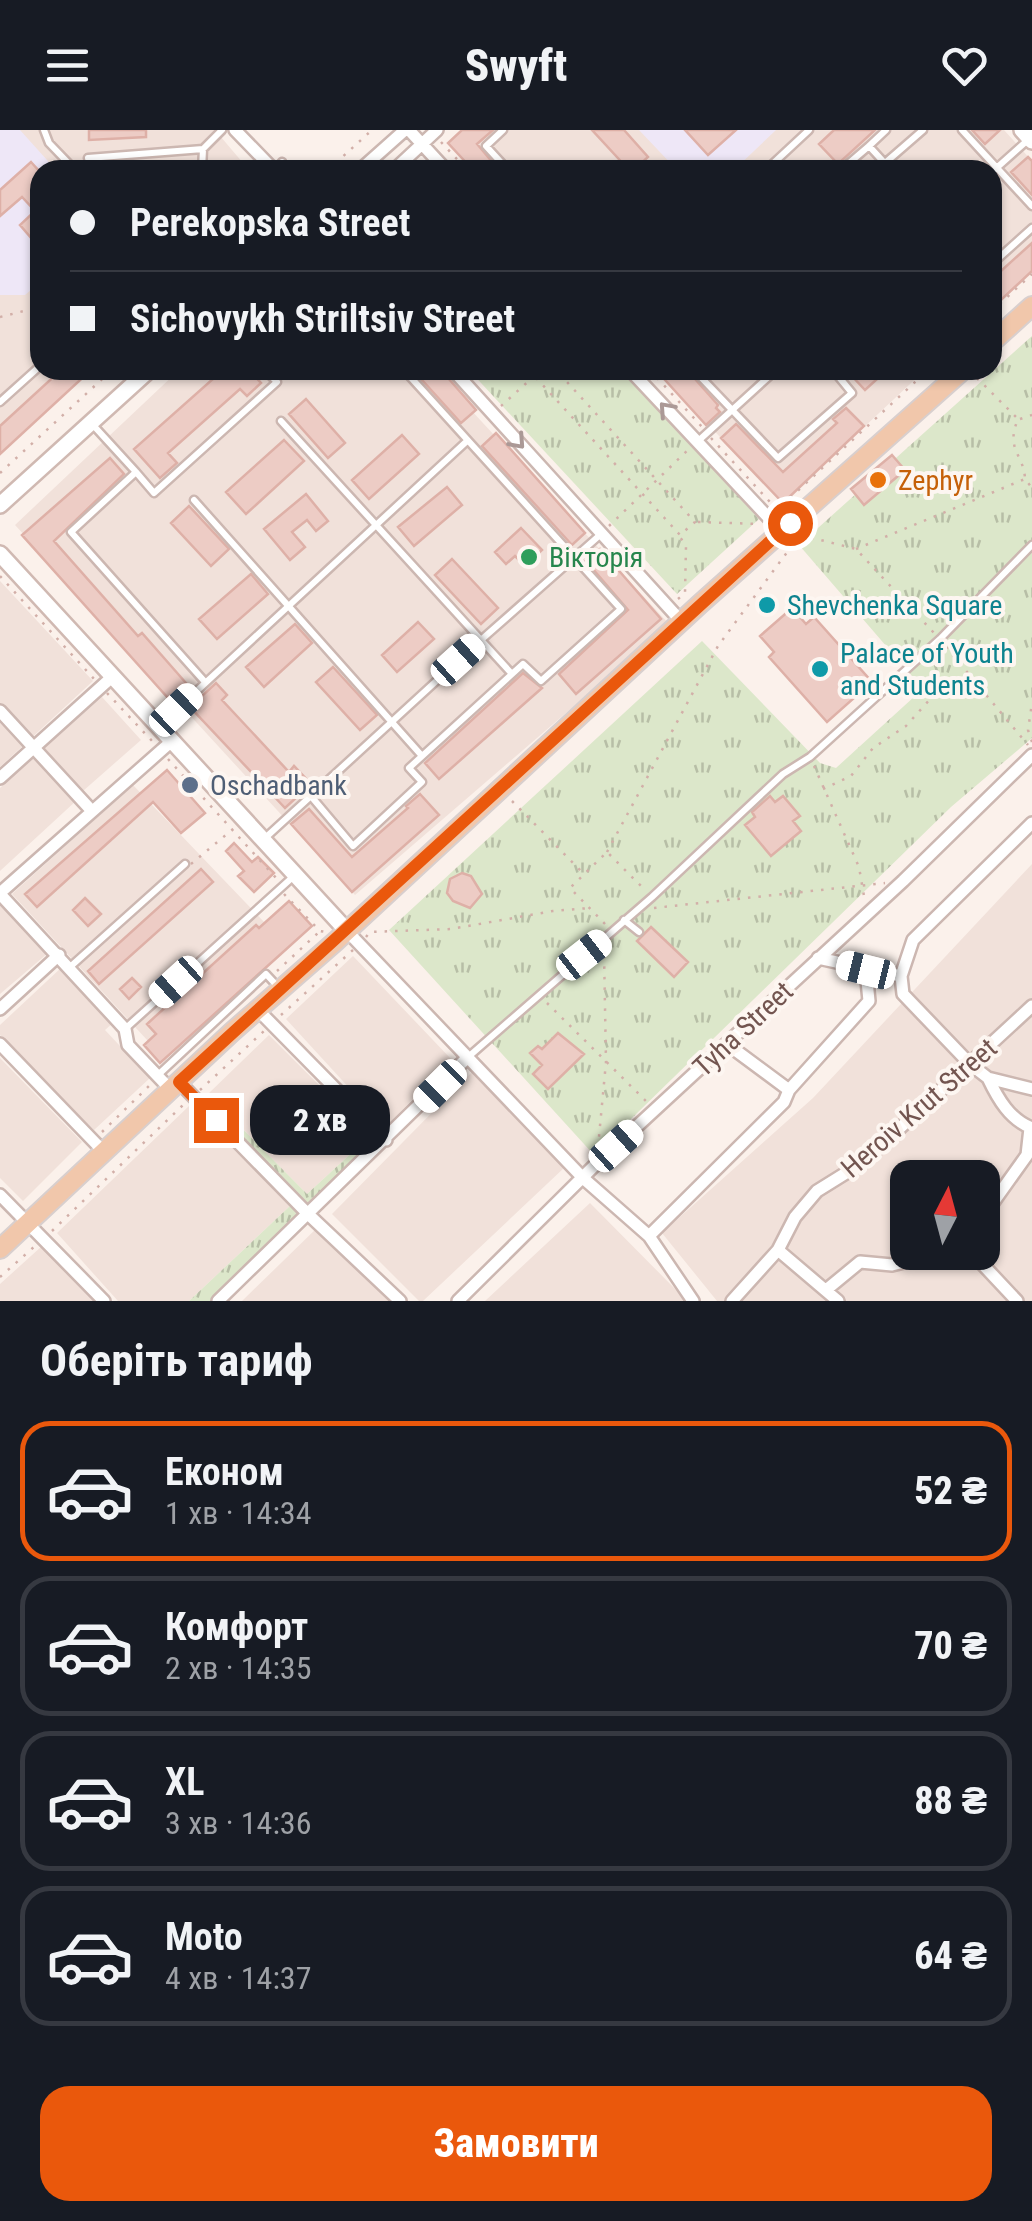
<!DOCTYPE html>
<html lang="uk">
<meta charset="utf-8">
<style>
body{margin:0;font-family:"Roboto Condensed",sans-serif;background:#242831;color:#f1f3f6;height:100vh;display:flex;flex-direction:column;font-size:38px;white-space:nowrap}
*{box-sizing:border-box;margin:0}
p{font-size:32px;color:#9ea1a6}
.icon{flex:none;width:55px;height:55px;fill:none;stroke:currentColor;stroke-width:2;stroke-linecap:round;stroke-linejoin:round}
.map{position:relative;height:1171px;overflow:hidden}
.sheet{display:flex;flex-direction:column;background:#171b24;flex:1}
.sheet>*{flex:none}
.top-card{position:absolute;left:30px;top:30px;width:972px;height:220px;border-radius:30px;box-shadow:0 2px 8px #0004;display:grid;align-content:center;height:220px;padding:0 40px;background:#171b24}
.needle{width:65px;rotate:6deg}
.buttons{position:absolute;left:890px;top:1030px;display:grid;gap:20px}
.buttons a{display:grid;place-items:center;width:110px;height:110px;border-radius:20px;background:#171b24;box-shadow:0 2px 8px #0004;font-size:50px}
.end{position:absolute;width:45px;height:45px;margin:-22px;border:12px solid #ea580c;background:#fff;box-shadow:0 0 0 5px #fff}
.from{border-radius:50%}
.bubble{position:absolute;height:70px;border-radius:30px;background:#171b24;box-shadow:0 2px 8px #0004;font-size:32px;font-weight:800;line-height:70px;text-align:center}
.car{position:absolute;width:30px;height:60px;margin:-30px -15px;border-radius:12px;box-shadow:0 0 8px 2px #0007;background:linear-gradient(#fff 24%,#345 0 40%,#fff 0 76%,#345 0 86%,#fff 0)}
.top-card b{display:flex;align-items:center;gap:35px;height:95px;font-size:38px}
.top-card b+b{border-top:2px solid #363941}
.top-card i{width:25px;height:25px;background:#f1f3f6}
ul{padding:0;list-style:none}
li{display:flex;align-items:center;gap:30px;height:140px;margin:0 20px 15px;padding:0 20px;border:5px solid #363941;border-radius:30px}
li div{flex:1}
li b{display:block;font-size:38px}
li em{font-style:normal;font-weight:800}
li.on{border-color:#ea580c}
li>.icon{width:90px;height:90px;stroke-width:1.5}
h2{padding:0 40px;font-size:45px;line-height:120px}
.button{display:flex;gap:20px;margin-top:auto;padding:20px 40px}
.button a{flex:1;height:115px;border-radius:30px;background:#ea580c;color:#fff;font-size:40px;font-weight:800;line-height:115px;text-align:center}
header{display:flex;justify-content:space-between;align-items:center;height:130px;padding:0 40px;background:#171b24;font-size:45px;font-weight:800}
.map>svg:first-child{display:block}
.residential{fill:#f1e1da;fill-rule:evenodd}
.education{fill:#eee7f7}
.grass{fill:url(#grass-tufts)}
.building{fill:#edccc5;stroke:#deb0a7;stroke-width:2.5}
.lines{fill:none;stroke-linecap:round;stroke-linejoin:round}
.lane-casing{stroke:#ccb7b1;stroke-width:11}
.street-casing{stroke:#ccb7b1;stroke-width:16}
.secondary-casing{stroke:#d0b9b2;stroke-width:20}
.primary-casing{stroke:#d8cfce;stroke-width:22}
.path{stroke:#d2afa8;stroke-width:2.5;stroke-dasharray:2.5 8;stroke-linecap:butt}
.lane{stroke:#fff;stroke-width:6}
.street{stroke:#fff;stroke-width:11}
.secondary{stroke:#fff;stroke-width:15}
.primary{stroke:#f1c7ab;stroke-width:18}
.oneway{stroke:#ab9996}
.route{stroke:#ea580c;stroke-width:12}
.food-dot{fill:#e8710a;stroke:#fdf6f1;stroke-width:4}
.leisure-dot{fill:#2e9e5b;stroke:#fdf6f1;stroke-width:4}
.culture-dot{fill:#0f9aa8;stroke:#fdf6f1;stroke-width:4}
.service-dot{fill:#5c6f8a;stroke:#fdf6f1;stroke-width:4}
.labels{text-anchor:middle;dominant-baseline:central;stroke-width:8;stroke-linejoin:round;paint-order:stroke}
.food-label{font-size:28px;fill:#c56008;stroke:#fdf6f1;text-anchor:start}
.leisure-label{font-size:28px;fill:#27864d;stroke:#fdf6f1;text-anchor:start}
.culture-label{font-size:28px;fill:#0d838f;stroke:#fdf6f1;text-anchor:start}
.service-label{font-size:28px;fill:#4e5e75;stroke:#fdf6f1;text-anchor:start}
.street-label{font-size:28px;fill:#735550;stroke:#fdf6f1}
</style>
<header><svg class="icon" aria-label="menu" viewBox="0 0 24 24"><path d="M4 6h16M4 12h16M4 18h16"/></svg>Swyft<svg class="icon" aria-label="heart" viewBox="0 0 24 24"><path d="M12 20l-8-8c-3-5 5-10 8-4 3-6 11-1 8 4z"/></svg></header>
<div class="map">
<svg width="1032" height="1171" viewBox="0 0 1032 1171">
<defs>
<pattern id="grass-tufts" width="24" height="20" patternUnits="userSpaceOnUse" patternTransform="scale(2.5)"><rect width="24" height="20" fill="#dce7ca"/><path d="M3 7l-1-3M5 7V3M7 7l1-3M15 17l-1-3M17 17v-4M19 17l1-3" fill="none" stroke="#b7bea6"/></pattern>
</defs>
<rect width="100%" height="100%" fill="#fbf1eb"/>
<path class="residential" d="M0,0h215l34,40h-209v200h51l-91,84z
M462,0h542l28,31v110l-39,37 -1,-138h-519l-25,-27z
M179,240h255l235,254 -314,271 -340,-370z
M656,240h269l-142,133z
M0,451l93,100 -93,86z
M102,567l39,43 -58,51 -39,-43z
M35,625l42,45 -77,71v-83z
M133,655l132,138 -117,118 -136,-147z
M1032,734v437h-315l-55,-68 151,-135zM908,1048h74v74h-74z
M0,773l48,50 -48,41z
M353,826l99,104 -67,67 -99,-108z
M62,837l52,55 -9,8 45,48 -56,52 -94,-95v-10z
M269,905l101,101 -63,58 -99,-100z
M0,928l82,84 -59,59 -23,-23z
M473,941l92,96 -142,134h-4l-87,-87z
M189,976l102,99 -102,96h-71l-61,-68z
M590,1073l97,98h-202z
M321,1094l72,77h-151z
M42,1116l53,55h-95v-17z"/>
<path class="education" d="M0,0h20l36,40h-16v112l-15,13h-25z
M639,0h137l-42,40h-57z"/>
<path class="grass" d="M1032,206v402l-81,69 -357,348 -205,-225 313,-289 118,122 16,5 79,-72 -3,-20 -113,-131z
M469,240h152l138,149 -82,75z
M208,964l99,100 63,-58 9,7 -70,61 -107,-105z
M291,1075l9,10 -87,86h-24z"/>
<path class="building" d="M89,0h57v7l-57,3z
M462,0h31l-16,14 22,26h-26l-25,-27z
M592,0h32l24,27 -14,13h-5z
M685,0h51l-28,25z
M834,0h41l-37,34 -19,-20z
M972,0h28l-15,14z
M1028,27l4,4v34l-21,-23z
M31,32l9,10v60l-8,7 -12,-14 15,-14 -13,-14 -22,19v-26z
M1032,113v28l-30,28 -10,-10v-17l6,-4 3,3z
M61,240h30l-91,84v-28z
M223,240h26l12,13 -14,13 -7,-7 -72,64 9,10 -17,15 -26,-29z
M413,240h28l35,40 -15,13z
M656,240h31l31,35 -2,3 4,4 -14,13z
M851,240h36l-22,20 -15,-16z
M306,269l39,44 -17,15 -39,-44z
M846,278l18,18 -81,77 -62,-65 15,-14 47,48 54,-49 -4,-4z
M496,303l89,100 -13,12 -90,-99z
M402,305l17,19 -50,45 -17,-19z
M284,310l20,21 -58,53 -20,-22z
M892,325l13,15 -41,35 -13,-16z
M110,328l14,16 -70,67 84,95 4,-3 44,50 -18,15 -146,-163z
M447,357l15,18 -48,41 -16,-19z
M306,364l22,27 -12,10 -9,-11 -15,12 13,15 -15,13 -26,-31z
M189,376l40,43 -18,17 -40,-43z
M521,398l21,22 -17,16 -10,-10 -9,8 -11,-12z
M600,419l61,70 -85,75 -17,-20 69,-64 -42,-49z
M452,429l46,49 -17,16 -46,-49z
M251,444l17,20 -51,45 -18,-20z
M792,478l14,16 8,-7 58,65 -45,40 -58,-65 5,-5 -14,-16z
M418,492l16,17 -37,33 -15,-17z
M295,494l17,19 -48,44 -18,-20z
M333,537l44,48 -17,15 -44,-48z
M523,543l19,15 -103,91 -14,-16z
M216,553l11,12 -5,5 67,72 5,-6 17,18 -26,24 -95,-101z
M167,640l38,43 -24,20 -28,-31 -116,105 -12,-13z
M420,664l19,21 -87,77 -61,-68 18,-15 43,48 56,-49 -2,-2z
M770,666l5,6 8,-6 17,20 -7,5 8,10 -30,25 -26,-31 10,-8 -3,-5z
M234,713l18,19 6,-5 16,16 -20,19 -16,-16 6,-5 -18,-20z
M201,739l12,13 -114,102 -11,-13z
M462,743l9,3 11,18 -12,14 -17,-7 -6,-8 3,-14z
M85,768l16,16 -13,12 -15,-16z
M289,771l23,25 -152,137 -16,-18 12,-11 -9,-10 109,-99 3,3z
M651,797l37,35 -14,15 -37,-36z
M132,848l9,9 -12,12 -9,-10z
M558,903l26,21 -36,35 -15,-15 9,-9 -12,-12 8,-7 4,3z"/>
<g class="lines">
<g class="lane-casing">
<path id="lane" d="M44,0l5,13 26,27
M503,0l-17,16 22,24
M886,0l-17,16 22,24
M962,0l70,76
M88,28l115,-9 19,-19
M885,33l38,-33
M202,40l1,-21
M281,40l1,-8
M766,40l43,-40
M841,40l28,-24
M992,42l37,-33
M992,134l40,-36
M694,240l84,88 74,-65 -14,-17 6,-6
M0,272l40,-36
M281,291l231,253
M93,295l43,47
M696,313l80,-73
M194,370l228,256
M205,552l-134,-150 65,-60 18,21 123,-111 -12,-12
M161,594l306,-283
M310,665l43,51 69,-64 -13,-14 114,-104 18,17 80,-72 -217,-239
M264,709l217,-199 120,-106
M624,790l15,12
M70,837l115,-103
M126,898l169,-153
M467,928l185,-161 131,-123 27,-17 130,-118 92,-94
M158,945l108,-101 13,14"/>
</g>
<g class="street-casing">
<path id="street" d="M235,0l39,40
M409,0l37,40
M360,40l45,-40
M394,40l43,-40
M453,240l228,251
M630,240l151,161
M0,581l91,99
M0,648l112,-101
M0,763l173,-153
M0,764l125,135 3,16 43,45
M347,801l236,247 66,58 44,65
M818,828l83,18 2,18 67,70 18,14 44,11
M901,846l12,-36 119,-117
M0,879l59,-54
M257,879l129,131
M0,914l105,109
M727,914l62,46
M988,948c10,21 22,42 44,50
M179,952l129,132 92,87
M0,1065l104,106
M982,1088l45,-63 3,-27
M649,1106l135,-134 5,-12 80,-89 -3,-31
M778,1120l60,51
M971,1122l46,49
M826,1160l34,-28 32,3 51,-13
M218,1171l249,-243
M458,1171l138,-137 307,-283 129,-126
M732,1171l46,-51 17,-33 22,-26 45,-28 170,-157"/>
</g>
<g class="secondary-casing">
<path id="secondary" d="M1022,0l10,11
M0,375l149,-135
M0,424l347,377"/>
</g>
<g class="primary-casing">
<path id="primary" d="M992,212l40,-36
M0,1119l232,-217 104,-91 364,-337 263,-234"/>
</g>
<path class="path" d="M441,12l26,28
M328,40l44,-40
M992,181l40,-37
M0,187l40,-10
M529,240l151,165 15,-13 -139,-152
M650,240l53,58
M538,248l10,-2 3,-6
M977,248l41,41c-13,31 6,35 7,60l7,9
M501,276l31,-28
M1020,289l12,-4
M711,308l59,64
M0,343l112,-103
M775,378l2,2 151,-140
M698,392l62,2
M609,396l81,-78
M801,405l55,14 79,85
M856,419l169,-70
M0,446l95,104
M678,469l7,-6 1,-47 -6,-9
M946,517l82,98
M107,563l46,49
M1032,612l-4,-12 4,-27
M168,629l109,120
M814,636l45,101 6,35
M823,659l28,-13 22,-28 33,-22 26,-29 1,-38
M512,671l71,72
M607,722l111,-206 81,-110
M191,734l42,-35
M284,764l36,37 6,1
M654,778l231,-25
M605,794l-35,-36 37,-36 39,39
M366,807l4,-5 81,-3 102,-18 37,-3
M277,841l42,-39
M547,873l101,100
M281,885l72,-65
M200,960l64,-59
M102,1002l48,-47
M598,1017l8,-85 -2,-111
M52,1101l131,-126
M0,1147l35,-31"/>
<use href="#lane" class="lane"/>
<use href="#street" class="street"/>
<use href="#secondary" class="secondary"/>
<use href="#primary" class="primary"/>
</g>
<defs><path id="oneway-chevron" d="M-2-3.5L2.5 0L-2 3.5" fill="none" stroke-width="1.6" stroke-linecap="round" stroke-linejoin="round" transform="scale(2.5)"/></defs>
<g class="oneway">
<use href="#oneway-chevron" transform="translate(666 279) rotate(-132)"/>
<use href="#oneway-chevron" transform="translate(518 312) rotate(48)"/>
</g>
<g class="lines">
<path class="route" d="M216,990l-37,-38 611,-559"/>
</g>
<circle class="food-dot" cx="878" cy="350" r="10"/>
<circle class="leisure-dot" cx="529" cy="427" r="10"/>
<g class="culture-dot">
<circle cx="767" cy="475" r="10"/>
<circle cx="820" cy="539" r="10"/>
</g>
<circle class="service-dot" cx="190" cy="655" r="10"/>
<g class="labels">
<g class="food-label">
<text x="898" y="350">Zephyr</text>
</g>
<g class="leisure-label">
<text x="549" y="427">Вікторія</text>
</g>
<g class="culture-label">
<text x="787" y="475">Shevchenka Square</text>
<text x="840" y="523">Palace of Youth<tspan x="840" dy="32">and Students</tspan></text>
</g>
<g class="service-label">
<text x="210" y="655">Oschadbank</text>
</g>
<g class="street-label">
<text transform="translate(743 899) rotate(-43)">Tyha Street</text>
<text transform="translate(919 978) rotate(-41)">Heroiv Krut Street</text>
</g>
</g>
</svg>
<div class="buttons">
<a><svg class="needle" viewBox="-14 -14 28 28"><path d="M0-13l5 13h-10z" fill="#e53935"/><path d="M0 13l5-13h-10z" fill="#9ea1a6"/></svg></a>
</div>
<i class="end from" style="left:790px;top:393px"></i>
<i class="end" style="left:216px;top:990px"></i>
<div class="bubble" style="left:250px;top:955px;width:140px">2 хв</div>
<i class="car" style="left:458px;top:530px;rotate:48deg"></i>
<i class="car" style="left:176px;top:580px;rotate:46deg"></i>
<i class="car" style="left:584px;top:825px;rotate:52deg"></i>
<i class="car" style="left:866px;top:840px;rotate:284deg"></i>
<i class="car" style="left:176px;top:852px;rotate:228deg"></i>
<i class="car" style="left:440px;top:956px;rotate:225deg"></i>
<i class="car" style="left:616px;top:1016px;rotate:48deg"></i>
<div class="top-card">
<b><i class="from"></i>Perekopska Street</b>
<b><i></i>Sichovykh Striltsiv Street</b>
</div>
</div>
<section class="sheet">
<h2>Оберіть тариф</h2>
<ul>
<li class="on"><svg class="icon" aria-label="car" viewBox="0 0 24 24"><path d="M5 17H2v-5l4-1 3-4h7l3 4 3 1v5h-3M9 17h6M6 11h13"/><circle cx="7" cy="17" r="2"/><circle cx="17" cy="17" r="2"/></svg><div><b>Економ</b><p>1 хв · 14:34</p></div><em>52 ₴</em></li>
<li><svg class="icon" aria-label="car" viewBox="0 0 24 24"><path d="M5 17H2v-5l4-1 3-4h7l3 4 3 1v5h-3M9 17h6M6 11h13"/><circle cx="7" cy="17" r="2"/><circle cx="17" cy="17" r="2"/></svg><div><b>Комфорт</b><p>2 хв · 14:35</p></div><em>70 ₴</em></li>
<li><svg class="icon" aria-label="car" viewBox="0 0 24 24"><path d="M5 17H2v-5l4-1 3-4h7l3 4 3 1v5h-3M9 17h6M6 11h13"/><circle cx="7" cy="17" r="2"/><circle cx="17" cy="17" r="2"/></svg><div><b>XL</b><p>3 хв · 14:36</p></div><em>88 ₴</em></li>
<li><svg class="icon" aria-label="car" viewBox="0 0 24 24"><path d="M5 17H2v-5l4-1 3-4h7l3 4 3 1v5h-3M9 17h6M6 11h13"/><circle cx="7" cy="17" r="2"/><circle cx="17" cy="17" r="2"/></svg><div><b>Moto</b><p>4 хв · 14:37</p></div><em>64 ₴</em></li>
</ul>
<div class="button"><a>Замовити</a></div>
</section>
